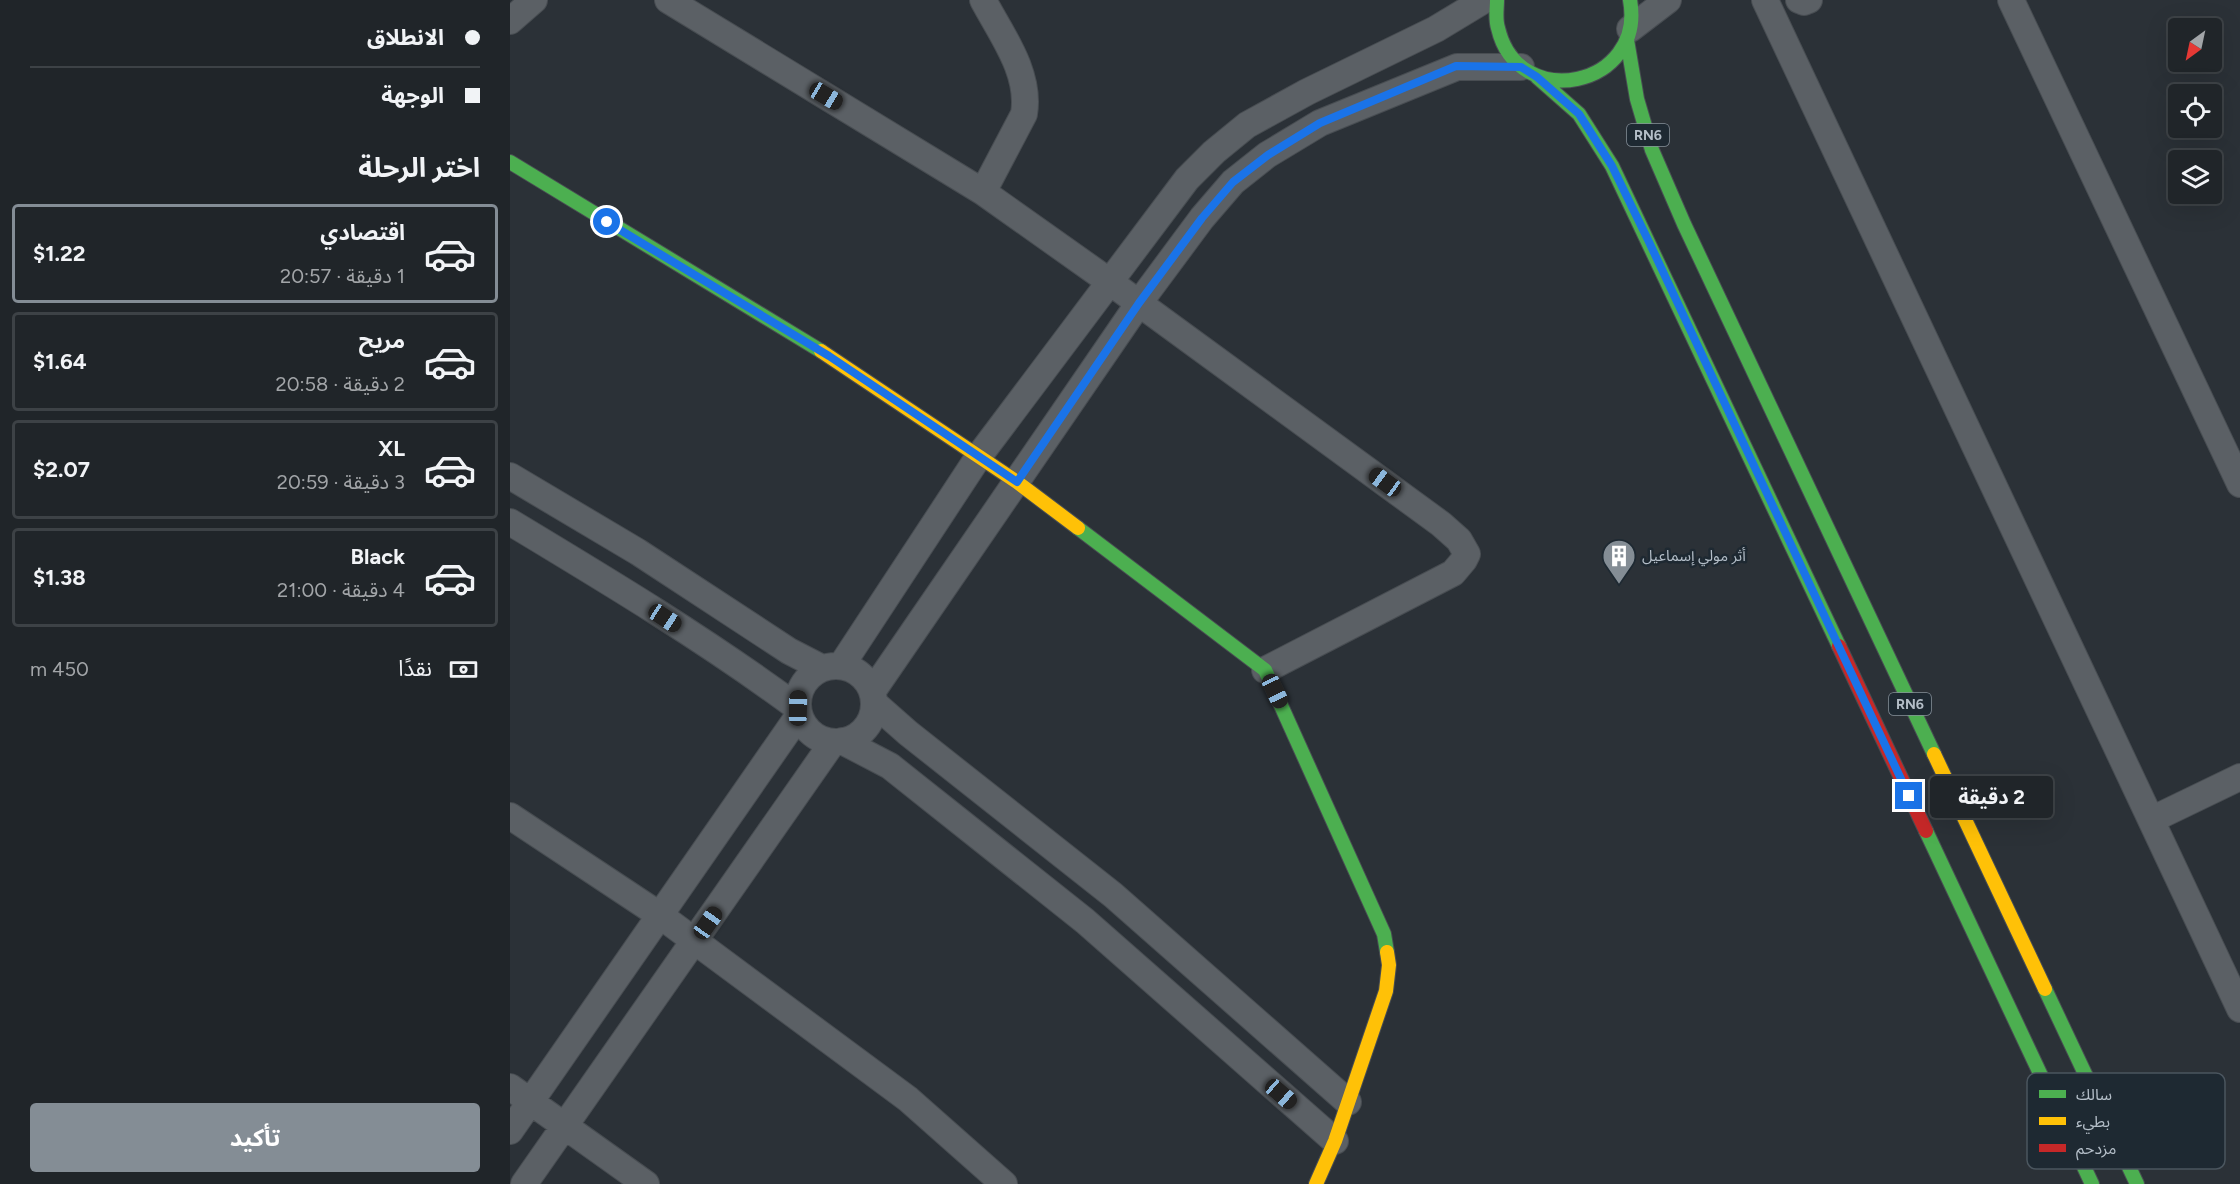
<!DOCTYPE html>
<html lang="ar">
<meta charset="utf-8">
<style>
body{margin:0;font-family:Figtree,"Noto Sans Arabic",sans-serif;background:#282d31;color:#f1f3f6;direction:rtl;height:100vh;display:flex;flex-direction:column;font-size:22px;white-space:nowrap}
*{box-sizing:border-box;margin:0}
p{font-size:20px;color:#a2a5a8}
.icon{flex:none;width:33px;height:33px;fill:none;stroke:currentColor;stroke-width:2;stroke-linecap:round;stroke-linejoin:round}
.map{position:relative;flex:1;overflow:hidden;direction:ltr}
.sheet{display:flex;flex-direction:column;background:#202529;width:510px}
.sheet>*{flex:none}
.hud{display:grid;align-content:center;height:132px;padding:0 30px;background:#202529}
.needle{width:39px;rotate:213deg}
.controls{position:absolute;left:1658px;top:18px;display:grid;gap:12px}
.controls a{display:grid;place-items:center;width:54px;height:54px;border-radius:6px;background:#202529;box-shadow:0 6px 24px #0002,0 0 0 2px #3d4246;font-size:30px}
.end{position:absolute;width:27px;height:27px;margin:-14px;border:8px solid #1a73e8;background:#fff;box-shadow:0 0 0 3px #fff}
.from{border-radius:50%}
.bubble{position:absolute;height:42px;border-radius:6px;background:#202529;box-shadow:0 6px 24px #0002,0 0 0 2px #3d4246;font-size:20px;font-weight:700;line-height:42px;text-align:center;direction:rtl}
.car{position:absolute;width:18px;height:36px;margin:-18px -9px;border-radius:8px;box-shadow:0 0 4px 2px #0007;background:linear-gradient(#222 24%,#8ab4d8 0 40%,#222 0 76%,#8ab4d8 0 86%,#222 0)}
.hud b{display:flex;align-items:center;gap:21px;height:57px;font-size:22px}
.hud b+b{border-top:2px solid #3d4246}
.hud i{width:15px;height:15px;background:#f1f3f6}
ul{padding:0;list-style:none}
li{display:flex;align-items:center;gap:18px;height:99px;margin:0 12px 9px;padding:0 18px;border:3px solid #3d4246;border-radius:6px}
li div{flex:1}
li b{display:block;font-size:22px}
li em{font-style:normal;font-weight:700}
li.active{border-color:#848d95}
li>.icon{width:54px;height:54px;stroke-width:1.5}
h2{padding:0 30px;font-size:27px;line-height:72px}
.pay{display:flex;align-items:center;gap:15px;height:66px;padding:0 30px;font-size:22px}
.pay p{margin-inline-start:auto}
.cta{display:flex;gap:12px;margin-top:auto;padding:12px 30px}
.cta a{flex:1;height:69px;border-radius:6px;background:#848d95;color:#fff;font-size:24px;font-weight:700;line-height:69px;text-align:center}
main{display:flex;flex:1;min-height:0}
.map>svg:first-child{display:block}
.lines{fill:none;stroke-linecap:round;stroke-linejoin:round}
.street-casing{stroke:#484d52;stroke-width:28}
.fast-casing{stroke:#484d52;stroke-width:16}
.slow-casing{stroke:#484d52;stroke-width:16}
.jam-casing{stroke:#484d52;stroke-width:16}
.street{stroke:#5b6065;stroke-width:26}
.fast{stroke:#4caf50;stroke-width:14}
.slow{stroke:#ffc107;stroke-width:14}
.jam{stroke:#c62828;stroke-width:14}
.route{stroke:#1a73e8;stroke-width:8}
.labels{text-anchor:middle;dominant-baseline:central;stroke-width:5;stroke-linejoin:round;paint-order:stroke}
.shield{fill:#1e2932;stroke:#87919b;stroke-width:1.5}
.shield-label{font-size:14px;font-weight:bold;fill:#b4bec8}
.poi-label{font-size:15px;fill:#b4bec8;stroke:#1e2932;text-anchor:start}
.key{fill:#1e2932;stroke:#4b565f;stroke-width:1.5}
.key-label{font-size:16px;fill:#b4bec8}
</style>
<main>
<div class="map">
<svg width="1730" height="1184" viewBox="0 0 1730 1184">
<rect width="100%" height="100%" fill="#2b3137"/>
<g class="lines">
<g class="street-casing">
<path id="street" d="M158,0l315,192 127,90 331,242 18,16 8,14 -3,6 -11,13 -188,97
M473,0c18,34 48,73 41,114l-41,78
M1255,0l475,1009
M1289,0l5,2 5,-2
M1501,0l229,484
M0,21l24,-21
M1120,29l38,-29
M0,476l128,76 151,99 33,17
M0,522c98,59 196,118 288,186
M288 704a38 38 0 1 1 76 0a38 38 0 1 1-76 0Z
M331,666l138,-210 208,-277 27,-27 33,-27 60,-33 129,-63 48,-29
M362,692l267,-389 63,-85 31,-36 34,-27 53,-32 137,-56h64
M364,703l34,30 205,162 235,207
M332,741l48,25 195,155 250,220
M0,816l151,100 247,183 96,85
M1641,820l89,-43
M0,1087l136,97
M0,1131l289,-416
M14,1184l309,-442"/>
</g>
<g class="fast-casing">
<path id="fast" d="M987,0c0,9 -2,19 1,28 20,86 148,59 132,-28
M1117,40l10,59 15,51 32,74 250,530
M1027,77l42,37 33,52 227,480
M0,162l311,189
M568,528l187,142 119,264 3,18
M1416,831l166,353
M1535,989l92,195"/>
</g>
<g class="slow-casing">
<path id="slow" d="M311,351l196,131 61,46
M1424,754l111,235
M806,1184l19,-43 51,-150 3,-26 -2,-13"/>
</g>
<g class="jam-casing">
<path id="jam" d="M1329,646l87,185"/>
</g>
<use href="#street" class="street"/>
<use href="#fast" class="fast"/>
<use href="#slow" class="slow"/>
<use href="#jam" class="jam"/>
</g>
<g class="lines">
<path class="route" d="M97,222l222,134 188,126 122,-179 63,-85 31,-36 35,-27 52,-32 136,-57 65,1 16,10 42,37 33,52 37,76 260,554"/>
</g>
<defs>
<g id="building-pin" transform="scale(1.725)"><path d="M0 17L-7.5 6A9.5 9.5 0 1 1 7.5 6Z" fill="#848d95" stroke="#1e2932"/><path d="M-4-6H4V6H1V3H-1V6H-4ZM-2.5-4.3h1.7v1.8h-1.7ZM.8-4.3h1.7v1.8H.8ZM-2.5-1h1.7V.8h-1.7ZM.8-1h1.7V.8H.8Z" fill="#fff"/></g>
</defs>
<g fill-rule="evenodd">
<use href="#building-pin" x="1109" y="556"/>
</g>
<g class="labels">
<g class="shield">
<rect x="1117" y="124" width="42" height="22" rx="4.5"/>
<rect x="1379" y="693" width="42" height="22" rx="4.5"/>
</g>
<g class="shield-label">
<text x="1138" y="135">RN6</text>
<text x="1400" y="704">RN6</text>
</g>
<g class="poi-label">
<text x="1132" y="556">أثر مولي إسماعيل</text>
</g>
</g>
<rect x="1517" y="1073" width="198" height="96" rx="9" class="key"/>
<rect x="1529" y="1090" width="27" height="8" fill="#4caf50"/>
<rect x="1529" y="1117" width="27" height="8" fill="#ffc107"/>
<rect x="1529" y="1144" width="27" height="8" fill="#c62828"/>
<g class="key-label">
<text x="1566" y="1100">سالك</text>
<text x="1566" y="1127">بطيء</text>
<text x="1566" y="1154">مزدحم</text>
</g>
</svg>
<div class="controls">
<a><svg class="needle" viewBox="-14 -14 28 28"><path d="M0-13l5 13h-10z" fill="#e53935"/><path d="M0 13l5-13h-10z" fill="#a2a5a8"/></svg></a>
<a><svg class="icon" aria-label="locate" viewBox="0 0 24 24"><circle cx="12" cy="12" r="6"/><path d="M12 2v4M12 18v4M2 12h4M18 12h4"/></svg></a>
<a><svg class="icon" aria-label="layers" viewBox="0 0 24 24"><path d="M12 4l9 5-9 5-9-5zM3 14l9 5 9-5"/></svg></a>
</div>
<i class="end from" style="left:97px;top:222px"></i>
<i class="end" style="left:1399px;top:796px"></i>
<div class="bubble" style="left:1420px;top:776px;width:123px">2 دقيقة</div>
<i class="car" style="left:316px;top:96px;rotate:121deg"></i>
<i class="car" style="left:875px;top:482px;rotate:306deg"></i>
<i class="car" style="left:155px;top:618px;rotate:123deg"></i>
<i class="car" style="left:765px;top:691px;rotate:155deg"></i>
<i class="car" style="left:288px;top:708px;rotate:1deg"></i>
<i class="car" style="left:198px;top:923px;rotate:35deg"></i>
<i class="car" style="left:771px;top:1094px;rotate:131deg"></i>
</div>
<section class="sheet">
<div class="hud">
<b><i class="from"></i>الانطلاق</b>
<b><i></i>الوجهة</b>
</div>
<h2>اختر الرحلة</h2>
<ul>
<li class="active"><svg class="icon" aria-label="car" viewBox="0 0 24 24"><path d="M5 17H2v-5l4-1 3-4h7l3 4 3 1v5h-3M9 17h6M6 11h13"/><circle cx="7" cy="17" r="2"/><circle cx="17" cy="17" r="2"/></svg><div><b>اقتصادي</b><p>1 دقيقة · 20:57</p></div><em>$1.22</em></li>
<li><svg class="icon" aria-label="car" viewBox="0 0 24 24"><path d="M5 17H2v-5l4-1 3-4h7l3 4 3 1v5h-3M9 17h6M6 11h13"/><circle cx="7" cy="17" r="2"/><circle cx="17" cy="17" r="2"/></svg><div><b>مريح</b><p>2 دقيقة · 20:58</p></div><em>$1.64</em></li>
<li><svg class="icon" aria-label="car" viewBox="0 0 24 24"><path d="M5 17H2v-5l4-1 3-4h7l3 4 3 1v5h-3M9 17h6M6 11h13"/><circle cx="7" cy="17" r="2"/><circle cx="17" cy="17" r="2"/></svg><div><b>XL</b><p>3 دقيقة · 20:59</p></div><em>$2.07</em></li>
<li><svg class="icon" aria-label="car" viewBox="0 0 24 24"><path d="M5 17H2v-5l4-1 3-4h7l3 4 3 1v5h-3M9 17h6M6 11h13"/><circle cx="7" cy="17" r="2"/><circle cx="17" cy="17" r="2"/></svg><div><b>Black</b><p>4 دقيقة · 21:00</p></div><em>$1.38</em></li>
</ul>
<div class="pay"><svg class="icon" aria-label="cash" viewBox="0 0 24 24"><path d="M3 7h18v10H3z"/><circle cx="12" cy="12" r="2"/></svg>نقدًا<p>450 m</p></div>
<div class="cta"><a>تأكيد</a></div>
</section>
</main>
